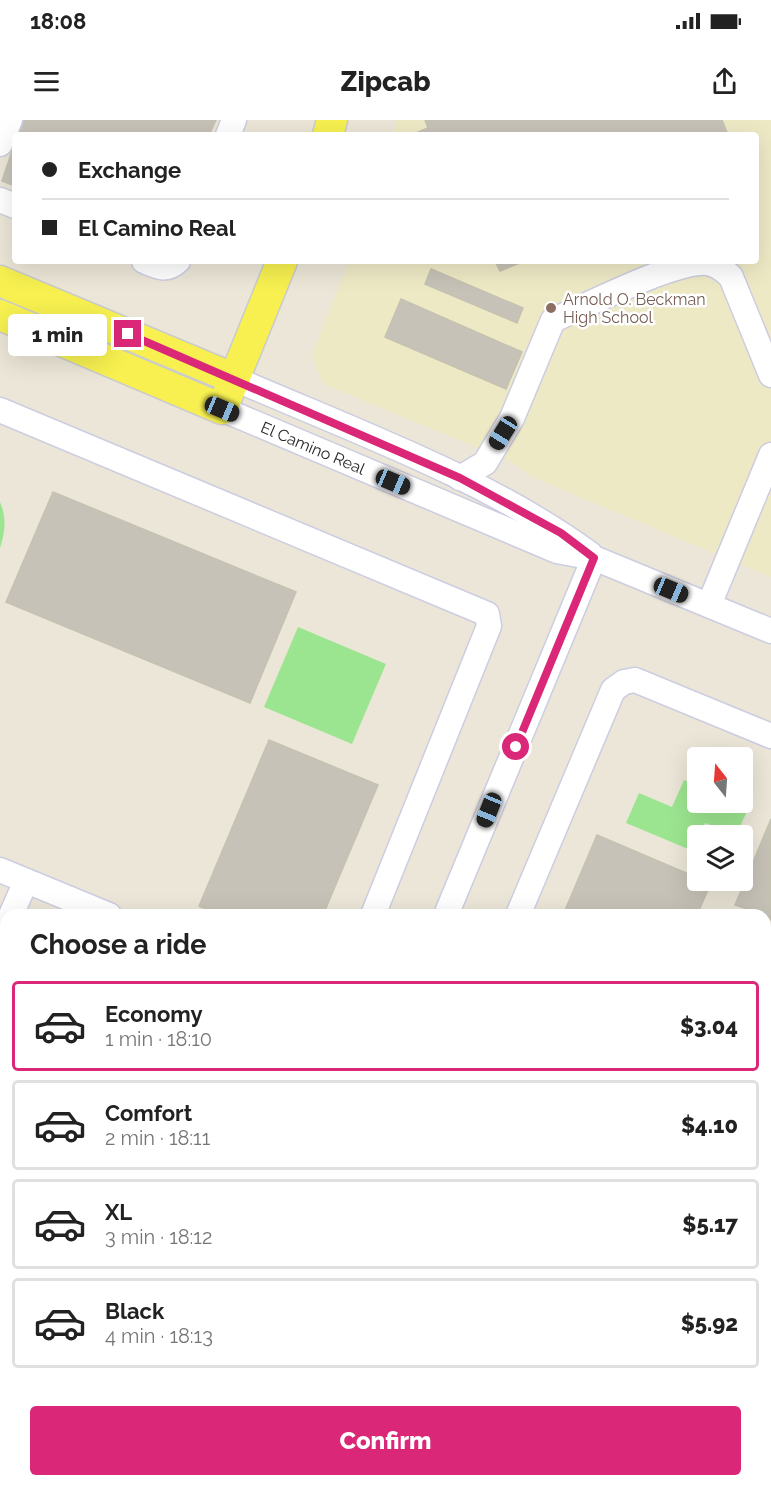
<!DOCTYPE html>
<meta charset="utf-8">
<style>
body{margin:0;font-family:Raleway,sans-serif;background:#f6f6f6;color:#222;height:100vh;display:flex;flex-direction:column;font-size:22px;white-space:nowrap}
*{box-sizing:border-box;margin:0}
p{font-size:20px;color:#767676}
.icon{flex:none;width:33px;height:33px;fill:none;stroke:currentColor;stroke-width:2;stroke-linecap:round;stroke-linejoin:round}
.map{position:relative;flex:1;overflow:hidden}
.panel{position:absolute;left:0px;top:789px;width:771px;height:578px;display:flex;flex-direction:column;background:#fff;border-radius:18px 18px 0 0;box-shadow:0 6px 24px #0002}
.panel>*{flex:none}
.guide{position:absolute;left:12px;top:12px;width:747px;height:132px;border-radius:6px;box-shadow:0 6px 24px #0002;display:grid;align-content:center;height:132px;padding:0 30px;background:#fff}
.needle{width:39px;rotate:343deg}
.tools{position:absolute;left:687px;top:627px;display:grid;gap:12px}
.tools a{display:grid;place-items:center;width:66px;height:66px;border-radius:6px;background:#fff;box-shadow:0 6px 24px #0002;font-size:30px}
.end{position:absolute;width:27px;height:27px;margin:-14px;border:8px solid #db2777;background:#fff;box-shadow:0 0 0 3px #fff}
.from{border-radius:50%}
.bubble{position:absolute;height:42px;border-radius:6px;background:#fff;box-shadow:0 6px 24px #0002;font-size:20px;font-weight:800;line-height:42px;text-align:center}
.car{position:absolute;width:18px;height:36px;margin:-18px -9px;border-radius:8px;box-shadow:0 0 4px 2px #0007;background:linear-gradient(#222 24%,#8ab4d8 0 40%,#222 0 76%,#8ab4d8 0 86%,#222 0)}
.guide b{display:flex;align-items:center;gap:21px;height:57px;font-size:22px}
.guide b+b{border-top:2px solid #e0e0e0}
.guide i{width:15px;height:15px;background:#222}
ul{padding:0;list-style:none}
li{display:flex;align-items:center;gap:18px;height:90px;margin:0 12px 9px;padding:0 18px;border:3px solid #e0e0e0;border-radius:6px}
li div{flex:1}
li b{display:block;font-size:22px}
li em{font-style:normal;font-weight:800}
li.on{border-color:#db2777}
li>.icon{width:54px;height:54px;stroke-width:1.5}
h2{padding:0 30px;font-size:27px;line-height:72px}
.primary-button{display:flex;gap:12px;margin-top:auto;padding:12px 30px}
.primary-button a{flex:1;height:69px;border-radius:6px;background:#db2777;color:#fff;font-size:24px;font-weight:800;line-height:69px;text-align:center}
.status{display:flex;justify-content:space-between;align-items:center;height:42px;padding:0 30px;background:#fff;direction:ltr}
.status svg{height:16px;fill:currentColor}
header{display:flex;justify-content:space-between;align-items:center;height:78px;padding:0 30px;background:#fff;font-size:27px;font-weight:800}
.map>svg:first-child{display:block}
.education{fill:#eee9c5}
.green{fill:#9ce590}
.building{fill:#c6c2b7;stroke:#c6c2b1;stroke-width:1.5}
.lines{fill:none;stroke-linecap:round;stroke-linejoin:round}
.minor-casing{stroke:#cdcde1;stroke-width:27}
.major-casing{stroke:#cbcbcb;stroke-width:33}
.minor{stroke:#fff;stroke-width:24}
.major{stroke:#f7f050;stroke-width:30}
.route{stroke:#db2777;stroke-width:8}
.education-dot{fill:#8d6e63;stroke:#fff;stroke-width:2}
.labels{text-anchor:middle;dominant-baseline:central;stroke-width:5;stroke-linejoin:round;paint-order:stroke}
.education-label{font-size:16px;fill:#785e54;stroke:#fff;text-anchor:start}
.street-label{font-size:16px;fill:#272727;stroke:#fff}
</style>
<div class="status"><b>18:08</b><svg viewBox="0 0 49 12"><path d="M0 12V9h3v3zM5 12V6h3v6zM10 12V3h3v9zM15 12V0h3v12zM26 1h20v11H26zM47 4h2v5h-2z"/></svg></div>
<header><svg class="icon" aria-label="menu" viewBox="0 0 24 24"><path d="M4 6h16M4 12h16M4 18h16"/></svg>Zipcab<svg class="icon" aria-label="share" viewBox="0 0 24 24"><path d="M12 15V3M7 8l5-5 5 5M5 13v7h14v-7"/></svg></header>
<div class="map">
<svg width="771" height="1366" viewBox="0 0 771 1366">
<rect width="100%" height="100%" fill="#ebe6d7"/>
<path class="education" d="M397,0h374v457l-239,-100 -22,-16 -187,-77 -11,-29 37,-94h407v-126h-363z"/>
<path class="green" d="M0,382c7,16 5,30 0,46z
M298,507l88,37 -34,80 -88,-37z
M684,660l13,5 1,17 41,1 10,4 -13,28 -31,-12 -12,28 -67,-28 13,-30 33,14z"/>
<path class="building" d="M24,0h192l-7,15h-191z
M425,0h297l6,15h-317l17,-7z
M15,22v44l-13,-5z
M495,141h30l-25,10z
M431,149l92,39 -6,15 -92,-39z
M401,179l121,53 -16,37 -121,-52z
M53,372l243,100 -46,111 -244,-101z
M269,620l109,45 -55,130h-103l-21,-9z
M771,699v101l-6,-5 -30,-10z
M597,715l101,43v2l13,3 -14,32h-134z
M6,1236v19l-6,-2z
M324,1360h135l-3,6h-134z
M491,1360h24l13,6h-39z"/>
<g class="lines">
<g class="minor-casing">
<g id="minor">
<path d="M228,15l6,-15"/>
<path d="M0,24l10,-24"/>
<path d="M0,80l15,6"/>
<path d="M144,141c14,6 22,11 34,0"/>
<path d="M235,259c117,51 253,100 355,175"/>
<path id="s1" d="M222,289l335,142 37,7 177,73"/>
<path d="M0,290l487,204 2,12 -116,289"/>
<path d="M460,358l25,-15 27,-45 41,-98c34,-14 123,-61 155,-57 10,2 16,7 23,14l40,98"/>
<path d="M709,485l62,-150"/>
<path d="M0,750l109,45"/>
<path d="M11,795l15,-34"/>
<path d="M446,795l148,-357"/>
<path d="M518,795l95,-225 11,-8 11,-2 136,56"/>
<path d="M0,822l6,-14"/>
<path d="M0,900l6,2"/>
<path d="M765,1144l6,3"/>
<path d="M0,1319l6,2"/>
<path d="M98,1360l16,3 11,-3"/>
<path d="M279,1366l2,-6"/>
<path d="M768,1366l3,-8"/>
</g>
</g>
<g class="major-casing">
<path id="major" d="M328,15l4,-15
M0,161l235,98
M0,195l222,94 60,-148"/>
</g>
<use href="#minor" class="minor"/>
<use href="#major" class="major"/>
</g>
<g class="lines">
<path class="route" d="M128,214l332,144 101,55 33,25 -78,189"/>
</g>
<circle class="education-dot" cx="551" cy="188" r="6"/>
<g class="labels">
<g class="education-label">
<text x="563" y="179">Arnold O. Beckman<tspan x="563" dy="18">High School</tspan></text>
</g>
<g class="street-label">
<text stroke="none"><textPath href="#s1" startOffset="99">El Camino Real</textPath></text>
</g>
</g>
</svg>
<div class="tools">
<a><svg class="needle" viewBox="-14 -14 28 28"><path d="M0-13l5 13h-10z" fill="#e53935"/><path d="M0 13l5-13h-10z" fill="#767676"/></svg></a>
<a><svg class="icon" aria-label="layers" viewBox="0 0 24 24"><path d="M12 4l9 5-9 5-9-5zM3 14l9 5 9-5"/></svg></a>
</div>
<i class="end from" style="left:516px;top:627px"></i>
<i class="end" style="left:128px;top:214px"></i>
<div class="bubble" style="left:8px;top:194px;width:99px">1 min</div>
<i class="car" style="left:222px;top:289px;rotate:113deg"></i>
<i class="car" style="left:503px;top:313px;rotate:212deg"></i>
<i class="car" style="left:393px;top:362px;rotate:113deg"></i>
<i class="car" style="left:671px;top:470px;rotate:113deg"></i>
<i class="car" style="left:489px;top:690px;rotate:202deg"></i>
<div class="guide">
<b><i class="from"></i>Exchange</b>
<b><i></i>El Camino Real</b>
</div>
<section class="panel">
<h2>Choose a ride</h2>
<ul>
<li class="on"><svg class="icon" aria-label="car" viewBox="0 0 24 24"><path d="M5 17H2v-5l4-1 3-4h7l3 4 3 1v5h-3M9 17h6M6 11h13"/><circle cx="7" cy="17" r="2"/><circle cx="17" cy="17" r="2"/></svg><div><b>Economy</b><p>1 min · 18:10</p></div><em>$3.04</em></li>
<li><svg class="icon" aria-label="car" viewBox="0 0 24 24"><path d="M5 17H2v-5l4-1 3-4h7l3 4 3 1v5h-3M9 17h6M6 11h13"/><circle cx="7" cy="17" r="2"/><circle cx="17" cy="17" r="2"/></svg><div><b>Comfort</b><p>2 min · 18:11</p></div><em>$4.10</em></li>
<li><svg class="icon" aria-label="car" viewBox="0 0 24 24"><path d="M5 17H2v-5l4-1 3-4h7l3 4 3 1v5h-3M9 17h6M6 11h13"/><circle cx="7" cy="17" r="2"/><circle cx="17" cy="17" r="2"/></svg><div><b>XL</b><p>3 min · 18:12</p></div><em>$5.17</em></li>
<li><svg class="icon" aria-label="car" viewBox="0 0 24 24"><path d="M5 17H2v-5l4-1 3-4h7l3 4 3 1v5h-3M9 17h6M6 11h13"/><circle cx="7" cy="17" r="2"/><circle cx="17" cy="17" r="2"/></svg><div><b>Black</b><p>4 min · 18:13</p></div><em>$5.92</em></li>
</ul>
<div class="primary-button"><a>Confirm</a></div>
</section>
</div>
